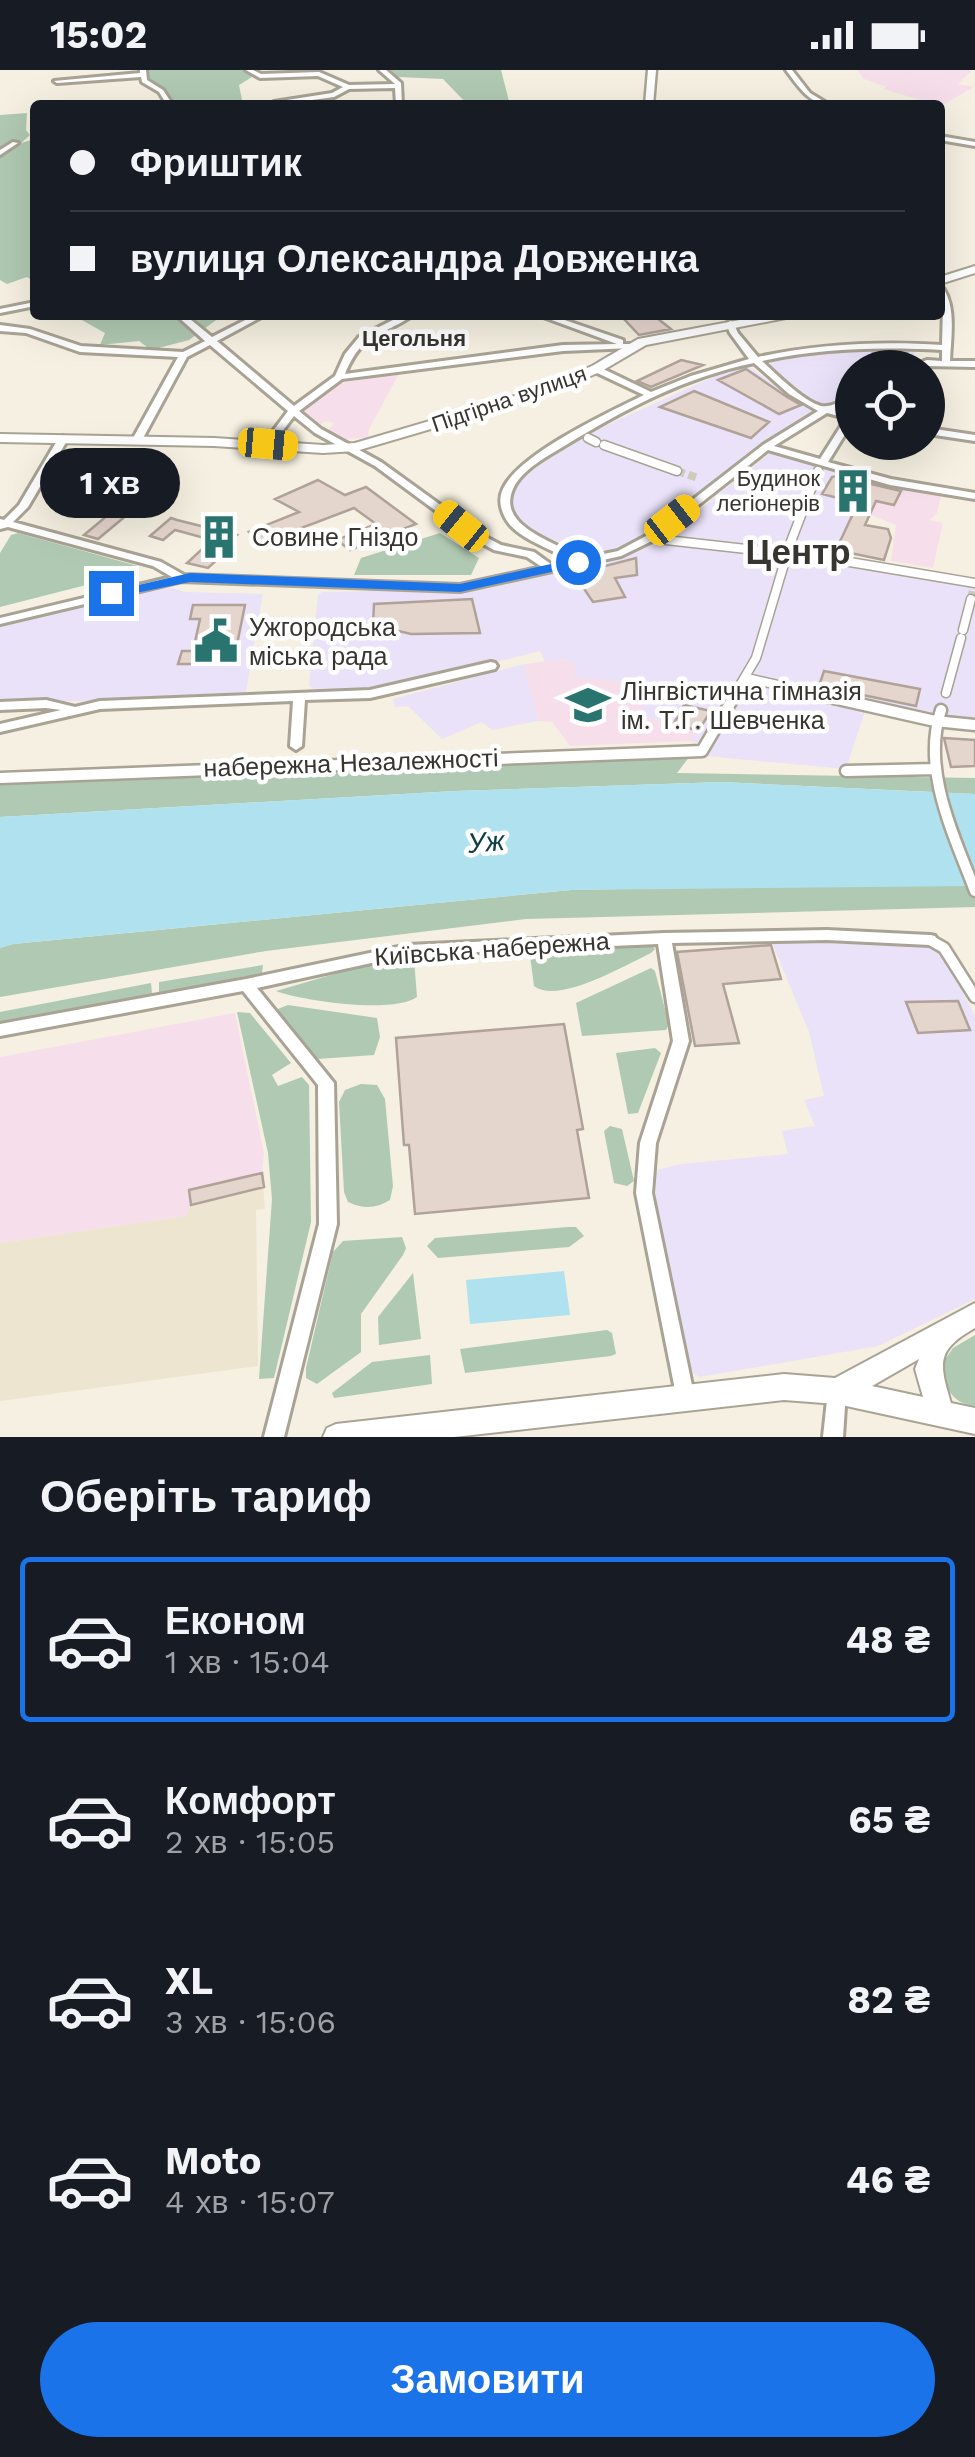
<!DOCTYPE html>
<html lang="uk">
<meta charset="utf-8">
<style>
body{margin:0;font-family:"Work Sans",sans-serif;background:#242831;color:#f1f3f6;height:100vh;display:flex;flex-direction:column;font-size:38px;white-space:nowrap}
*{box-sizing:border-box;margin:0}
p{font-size:32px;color:#9ea1a6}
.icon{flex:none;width:55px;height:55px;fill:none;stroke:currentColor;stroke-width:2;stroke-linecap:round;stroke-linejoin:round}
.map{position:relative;height:1367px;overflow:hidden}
.details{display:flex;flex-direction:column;background:#171b24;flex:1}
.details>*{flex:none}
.hud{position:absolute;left:30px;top:30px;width:915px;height:220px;border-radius:10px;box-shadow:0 10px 40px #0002;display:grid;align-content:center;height:220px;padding:0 40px;background:#171b24}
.fabs{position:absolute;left:835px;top:280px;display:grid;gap:20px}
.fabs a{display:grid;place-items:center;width:110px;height:110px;border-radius:50%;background:#171b24;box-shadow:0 10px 40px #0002;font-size:50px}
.end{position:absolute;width:45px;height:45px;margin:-22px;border:12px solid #1a73e8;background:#fff;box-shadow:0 0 0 5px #fff}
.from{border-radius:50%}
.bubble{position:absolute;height:70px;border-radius:35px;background:#171b24;box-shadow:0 10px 40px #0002;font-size:32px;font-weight:700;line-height:70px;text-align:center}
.car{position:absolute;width:30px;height:60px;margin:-30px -15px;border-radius:12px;box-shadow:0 0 8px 2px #0007;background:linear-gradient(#f5c518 24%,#345 0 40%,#f5c518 0 76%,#345 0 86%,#f5c518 0)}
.hud b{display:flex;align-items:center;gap:35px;height:95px;font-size:38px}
.hud b+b{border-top:2px solid #363941}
.hud i{width:25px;height:25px;background:#f1f3f6}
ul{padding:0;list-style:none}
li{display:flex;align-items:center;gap:30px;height:165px;margin:0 20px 15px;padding:0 20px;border:5px solid transparent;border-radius:10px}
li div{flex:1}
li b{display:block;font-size:38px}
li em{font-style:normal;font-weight:700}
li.current{border-color:#1a73e8}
li>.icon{width:90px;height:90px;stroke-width:1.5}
h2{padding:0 40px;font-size:45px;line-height:120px}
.action{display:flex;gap:20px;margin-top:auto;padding:20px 40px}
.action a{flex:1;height:115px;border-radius:60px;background:#1a73e8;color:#fff;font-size:40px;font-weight:700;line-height:115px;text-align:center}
.status{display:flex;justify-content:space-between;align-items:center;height:70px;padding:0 50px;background:#171b24;direction:ltr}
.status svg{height:28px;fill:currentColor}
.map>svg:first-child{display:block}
.commercial{fill:#e9e2f8}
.built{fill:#ede5cf}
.education{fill:#f6dfeb}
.green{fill:#b0c9b2}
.water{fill:#afe1ef}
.building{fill:#e5d6cd;stroke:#b0a299;stroke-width:2.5}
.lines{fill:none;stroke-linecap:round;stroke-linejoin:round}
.pedestrian-tunnel{stroke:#cfcbbd;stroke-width:8;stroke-dasharray:8 4;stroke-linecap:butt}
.pedestrian-far1-casing{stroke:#a8a394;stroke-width:11}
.pedestrian-casing{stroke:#a8a394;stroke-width:15}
.minor-casing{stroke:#a8a394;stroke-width:6}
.tertiary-casing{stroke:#a8a394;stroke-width:5}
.secondary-casing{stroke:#a8a394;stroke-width:4}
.pedestrian-far1{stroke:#fff;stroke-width:8}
.pedestrian{stroke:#fff;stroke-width:10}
.minor{fill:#fff;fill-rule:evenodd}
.tertiary{fill:#fff;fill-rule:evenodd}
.secondary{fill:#fff;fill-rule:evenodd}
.route{fill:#1a73e8}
.labels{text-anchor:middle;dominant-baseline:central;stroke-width:9;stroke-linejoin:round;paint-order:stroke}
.far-neighbourhood-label{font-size:22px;font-weight:bold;fill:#37352f;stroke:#fff}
.far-street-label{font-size:22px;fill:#37352f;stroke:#fff}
.far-poi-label{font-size:22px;fill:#37352f;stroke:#fff;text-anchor:end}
.poi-label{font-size:25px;fill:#37352f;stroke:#fff;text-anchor:start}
.street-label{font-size:25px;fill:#37352f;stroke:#fff}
.water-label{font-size:28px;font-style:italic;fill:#0f3d47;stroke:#fff}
.district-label{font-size:35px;font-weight:bold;fill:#37352f;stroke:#fff}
</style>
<div class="status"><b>15:02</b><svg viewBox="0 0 49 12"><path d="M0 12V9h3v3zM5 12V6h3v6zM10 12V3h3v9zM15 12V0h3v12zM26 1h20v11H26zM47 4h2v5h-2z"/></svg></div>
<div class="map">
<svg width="975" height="1367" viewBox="0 0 975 1367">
<rect width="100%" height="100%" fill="#f5f0e1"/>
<path class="commercial" d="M894,278l21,3 -1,9 -9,7 -53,1v27l-31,10 -14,-6 -36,-33 -1,-6 42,-10z
M744,293l68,49 -53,32 -129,103 -37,7 -57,-20 -23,-22 -3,-10 9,-20 29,-24 39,-24z
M769,384l100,26 -37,80 143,26v134l-103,-17 -7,8 -19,58 -140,-13 3,-10 -18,-5 6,-11 -53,-14 -3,-8 -23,-9 2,-17 -47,-5 2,-12 -11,-6 -19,3 -5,-11 -137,34 -45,7h-42l-7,-7 9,-90 4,-3 164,-3 151,-37 28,-15z
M172,518l13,4 78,2 -18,103 -245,6v-78l129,-32z
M524,594l14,57 -46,9 -10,-8 -40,17 -34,-33 -13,1 -2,-8z
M771,870h105l59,7 11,11 29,58v283l-97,47 -178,31 -12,-7 -39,-182 4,-17 28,-7 107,-10 -6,-23 33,-5 -11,-26 20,-4 -15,-64z"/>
<path class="built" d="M262,1103l3,36 -9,1 2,156 -258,35v-158l185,-27 4,-26z"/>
<path class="education" d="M857,0h115l-14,14 16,3 -33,19 -58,-17 4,-2 -23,-8z
M400,302l-31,57 -1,9 -27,1 -14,-8 7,-8 -8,-2 -8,5 -16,-15 35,-27z
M883,417l58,9 -4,17 -7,7 13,3 -10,45 -42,-7 5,-36 -28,-11z
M564,589l12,7 -2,11 46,5 -2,17 23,3 3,14 54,15 -7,10 -121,5 -18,-24 -14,-1 -14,-57z
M235,943l29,140 -2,20 -71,32 -5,11 -186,27v-186z"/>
<path class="green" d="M149,0h96l7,7 -13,8 4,20h-67l-11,-15 -16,-9z
M387,0h114l9,35h-42l-25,-26 -45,-2z
M27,43l-1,17 4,5 -9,8 14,-4v143l-8,-5 -20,7 -7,-4v-165z
M73,245h150l-34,25 -38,10 -12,-9 -39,4 5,-12z
M18,463l120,33 -1,6 -137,35v-54l11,-18z
M440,463l39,25 -8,17h-117l7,-17z
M690,686l-13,17 298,5v16l-253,-12 -267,9 -455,26v-35z
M768,816h207v21l-449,12 -260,32 -266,46v-49l13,-4 558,-54z
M649,873l6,6 -4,4c-26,12 -93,52 -117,33l-5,-38z
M399,885l15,4 3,38c-23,17 -115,4 -141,-6z
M263,895l-1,8 -103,20v-11z
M651,898l4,3 14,53 -3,6 -84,6 -6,-33z
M151,913l1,11 -152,29v-11z
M288,935l89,13 3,19 -6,18 -56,4 -43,-49z
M237,942l13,1 41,50 -19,12 6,11 24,-9 7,8 2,137 -37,156 -15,1 13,-180 -4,-46z
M655,978l6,5 -23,60 -10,1 -12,-61z
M361,1014l16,1 8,14 8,87 -3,14c-14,9 -27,9 -42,2l-4,-10 -5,-90 6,-12z
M610,1056l12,3 12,52 -7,5 -13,-3 -10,-52z
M568,1157h8l8,9 -15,11 -131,11 -11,-12 8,-8z
M402,1167l4,11 -3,7 -42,59v38l-44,32 -11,-6v-10l27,-116 10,-11z
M413,1203l8,66 -42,6 -1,-28z
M607,1260l5,3 4,21 -5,2 -146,17 -5,-24z
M975,1265v71c-23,-2 -30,-19 -35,-39l13,-19z
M430,1285l2,29 -98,14 -2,-5 40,-31z"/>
<path class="water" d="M722,712l253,12v92l-404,4 -558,54 -13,4v-131l455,-26z
M564,1201l6,44 -100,9 -4,-44z"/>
<path class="building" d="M653,245l18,14 -32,6 -16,-17z
M681,290l22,5 -52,22 -14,-6z
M746,299l41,28 14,8 -22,9 -61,-34z
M694,321l75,31 -18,16 -91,-31z
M837,406l64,15 -7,14 -18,-4 -11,24 23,4 3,9 -7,22 -48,-10 22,-47 -36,-9 10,-17z
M318,410l27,15 21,-8 50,37 -66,26 -13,-10 39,-16 -22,-16 -92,35 -13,-11 50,-20 -24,-13z
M120,435l14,4 -36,30 -14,-4z
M171,448l6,2 60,15 -14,13 5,2 -20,18 -21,-5 25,-23 -37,-10 -12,10 -13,-4z
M636,488l1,17 -22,3 10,19 -32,5 -19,-28z
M472,529l8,34 -69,1 -38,-9 1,-21z
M193,535h52l-12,59h-55l4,-13h11l7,-32h-10z
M824,601l96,18 -4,17 -97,-20z
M684,635l27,6 -13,20 -24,-8z
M944,668l31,2v26l-24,1z
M771,875l10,34 -58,5 16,59 -44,3 -18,-94z
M958,931l12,29 -52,3 -12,-31z
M564,954l19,105 -6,1 12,68 -174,16 -6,-69h-5l-8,-107z
M262,1103l2,14 -73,18 -2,-15z"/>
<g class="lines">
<path class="pedestrian-tunnel" d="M677,401l21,7
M971,529l2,-10"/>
<g class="pedestrian-far1-casing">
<path id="pedestrian-far1" d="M588,368l8,4
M604,375l73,26
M666,470l160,18 149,25
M963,560l8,-31
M747,608l84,19
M946,623l15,-55
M733,627l23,-39 34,-114 28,-73"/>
</g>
<g class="pedestrian-casing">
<path id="pedestrian" d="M820,625l115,26 40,4
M941,640c-20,60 13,125 34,181
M846,701l90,-2
M0,708l702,-27 33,-56
M930,870l14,8 31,49"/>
</g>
<g class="minor-casing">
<path id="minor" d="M140,0h6l1,10 16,10 10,15h-6l-8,-13 -17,-10 -1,-5 -84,6 -3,-2 86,-8z
M246,0h7l8,4 58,-2 30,13 46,-1 -16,-14h7l15,13 1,22h-6l-1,-17 -46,1 -15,8 -58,8 -2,-3 58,-9 11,-6 -25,-11 -58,2z
M786,0h6l18,23 20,12c-21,-1 -32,-19 -44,-35z
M940,66l35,6v4l-35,-6z
M13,72l5,1 -18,12v-5z
M940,214c17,19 11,52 10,77h25v6l-48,-1 -21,2 21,-8 15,1v-11c-61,-3 -120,-2 -180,11 14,13 41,40 59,45 10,2 22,-6 31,-9v6l-17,7 17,3v10l-24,39 63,17 84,14v6l-85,-14 -122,-35 -114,90 -33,16 -161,35 -278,-10 -182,43v-6l172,-41 -19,-11 -145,-39 -8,2v-10l4,1 15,-15 39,-66 5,-3 5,3 -40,68 -15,15 148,40 23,13 276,10 82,-18 -15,-10 -33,-7 -20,-11 -99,-73 -60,-33 -21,-17 -13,17h-6l-2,-2 15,-20 -78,-66 -23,12 -45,83 -5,3 -5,-3 46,-83 -98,-5 -54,-19 -26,-2v-6l30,4 51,17 102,6 22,-11 -29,-26h9l27,22 43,-22h10l-48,26 77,65 41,-30 10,-22 14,-17 44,-22h10c-33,23 -50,16 -68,59l218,-29 54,-1 -79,-29h12l73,25v4h9v4l-69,3 -221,28 -43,32 22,18 60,33 101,73 19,10 33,7 18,13 18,-4c-19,-13 -44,-19 -60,-36 -8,-10 -13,-24 -7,-36 16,-35 106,-77 141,-94l-51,-24v-4h6l52,25 40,-16 58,-17 -19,-26 -4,-9 4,-3 3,1 5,11 20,24c61,-13 121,-16 184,-12l1,-40 -3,-8zM754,293l35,31 29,17 -55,34 -117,91 -28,15 -38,8c-19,-15 -59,-25 -68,-48 -3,-7 -2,-15 1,-22 9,-20 35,-33 53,-44 59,-36 119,-68 188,-82zM827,343l19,5 -26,41 -46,-13z
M35,232v4l-35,7v-4z
M928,358l47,7v6l-47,-7z
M491,592l4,1 2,3 -2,3 -125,29 -65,2 -3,46 -6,4 -6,-4 3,-45 -193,8 -100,23v-8l61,-14 -15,-2 -46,2v-8l46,-2 29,7 25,-6 270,-11z
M827,860l103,5 5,1 2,4 -2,4 -5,1 -103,-5 -155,3 17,98 -33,102 -4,50 42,202 -2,6 -7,3 -7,-3 -2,-6 -40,-202 4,-50 33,-102 -15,-97 -250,11 -151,33 77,95 3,141 -53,213h-20l55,-213 -1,-139 -75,-94 -243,45v-12l246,-45 162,-34 256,-12z
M837,1312l7,3 2,6 -3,46h-20l5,-46 2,-6z"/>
</g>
<g class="tertiary-casing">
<path id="tertiary" d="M648,0h8l-3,35h-8z"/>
</g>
<g class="secondary-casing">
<path id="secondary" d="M975,196v7l-35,11v-7z
M767,245h25l-6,3 -140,27 -46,27 -57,24 -187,55 -33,2 -109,-7 -214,-4v-8l214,4 109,7 32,-2 180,-53 57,-24 46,-27z
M975,1233v25c-39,22 -36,35 -24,75l24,5v26l-138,-30 -53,-4 -330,37h-131l4,-9 9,-4 448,-50 51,4zM919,1289l-4,10 8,28 -51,-11z"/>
</g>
<use href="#pedestrian-far1" class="pedestrian-far1"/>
<use href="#pedestrian" class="pedestrian"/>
<use href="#minor" class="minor"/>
<use href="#tertiary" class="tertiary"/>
<use href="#secondary" class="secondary"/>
</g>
<path class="route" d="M578,488l5,1v6l-123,27 -270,-10 -79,16 -7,-5 86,-20 270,11z"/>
<defs>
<g id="building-bare" transform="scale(3.45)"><path d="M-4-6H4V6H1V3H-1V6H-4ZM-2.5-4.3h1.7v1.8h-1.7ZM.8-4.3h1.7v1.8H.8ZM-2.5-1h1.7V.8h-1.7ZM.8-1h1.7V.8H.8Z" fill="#2a7470" stroke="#fff" stroke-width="2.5" paint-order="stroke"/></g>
<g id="civic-bare" transform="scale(3.45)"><path d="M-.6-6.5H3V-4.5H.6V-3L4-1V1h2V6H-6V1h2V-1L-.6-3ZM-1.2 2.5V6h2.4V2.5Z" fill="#2a7470" stroke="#fff" stroke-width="2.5" paint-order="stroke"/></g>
<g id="school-bare" transform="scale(3.45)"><path d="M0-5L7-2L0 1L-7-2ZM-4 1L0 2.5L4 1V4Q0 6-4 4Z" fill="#2a7470" stroke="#fff" stroke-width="2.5" paint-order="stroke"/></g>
</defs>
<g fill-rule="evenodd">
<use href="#building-bare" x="853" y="421"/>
<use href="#building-bare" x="219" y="467"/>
<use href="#civic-bare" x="216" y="571"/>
<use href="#school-bare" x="588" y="635"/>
</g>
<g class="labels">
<g class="far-neighbourhood-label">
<text x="414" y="268">Цегольня</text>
</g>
<g class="far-street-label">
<text transform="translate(509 329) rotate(-19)">Підгірна вулиця</text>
</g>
<g class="far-poi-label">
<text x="820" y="408">Будинок<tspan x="820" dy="25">легіонерів</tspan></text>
</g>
<g class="poi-label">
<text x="252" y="467">Совине Гніздо</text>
<text x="249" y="557">Ужгородська<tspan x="249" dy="29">міська рада</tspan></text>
<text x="621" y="621">Лінгвістична гімназія<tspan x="621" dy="29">ім. Т.Г. Шевченка</tspan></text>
</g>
<g class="street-label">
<text transform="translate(351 693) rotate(-2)">набережна Незалежності</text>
<text transform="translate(492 879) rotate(-4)">Київська набережна</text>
</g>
<g class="water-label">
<text transform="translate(486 772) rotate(-5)">Уж</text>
</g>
<g class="district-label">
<text x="798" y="482">Центр</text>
</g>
</g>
</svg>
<div class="fabs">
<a><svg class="icon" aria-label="locate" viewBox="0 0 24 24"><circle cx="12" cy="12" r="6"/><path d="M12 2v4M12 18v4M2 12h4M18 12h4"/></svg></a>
</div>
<i class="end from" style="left:578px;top:492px"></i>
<i class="end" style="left:111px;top:523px"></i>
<div class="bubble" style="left:40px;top:378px;width:140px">1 хв</div>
<i class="car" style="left:268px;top:374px;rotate:95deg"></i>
<i class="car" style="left:672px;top:450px;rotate:52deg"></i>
<i class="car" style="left:461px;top:456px;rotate:309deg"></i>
<div class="hud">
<b><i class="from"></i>Фриштик</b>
<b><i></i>вулиця Олександра Довженка</b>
</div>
</div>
<section class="details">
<h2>Оберіть тариф</h2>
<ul>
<li class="current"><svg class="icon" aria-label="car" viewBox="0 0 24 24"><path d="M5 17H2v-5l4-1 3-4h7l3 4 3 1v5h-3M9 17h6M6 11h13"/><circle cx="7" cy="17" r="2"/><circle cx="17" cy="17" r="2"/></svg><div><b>Економ</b><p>1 хв · 15:04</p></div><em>48 ₴</em></li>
<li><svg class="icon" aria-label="car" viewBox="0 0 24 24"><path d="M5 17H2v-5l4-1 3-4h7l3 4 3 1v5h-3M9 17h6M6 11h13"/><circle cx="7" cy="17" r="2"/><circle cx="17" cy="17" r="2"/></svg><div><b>Комфорт</b><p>2 хв · 15:05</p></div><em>65 ₴</em></li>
<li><svg class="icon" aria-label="car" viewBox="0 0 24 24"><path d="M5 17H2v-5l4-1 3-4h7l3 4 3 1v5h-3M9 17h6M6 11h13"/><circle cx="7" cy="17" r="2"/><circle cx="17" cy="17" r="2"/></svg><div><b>XL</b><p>3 хв · 15:06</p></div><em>82 ₴</em></li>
<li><svg class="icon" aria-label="car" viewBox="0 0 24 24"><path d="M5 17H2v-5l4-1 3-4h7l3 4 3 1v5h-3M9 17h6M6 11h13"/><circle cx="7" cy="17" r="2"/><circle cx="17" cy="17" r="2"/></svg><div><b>Moto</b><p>4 хв · 15:07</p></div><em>46 ₴</em></li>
</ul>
<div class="action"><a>Замовити</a></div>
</section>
